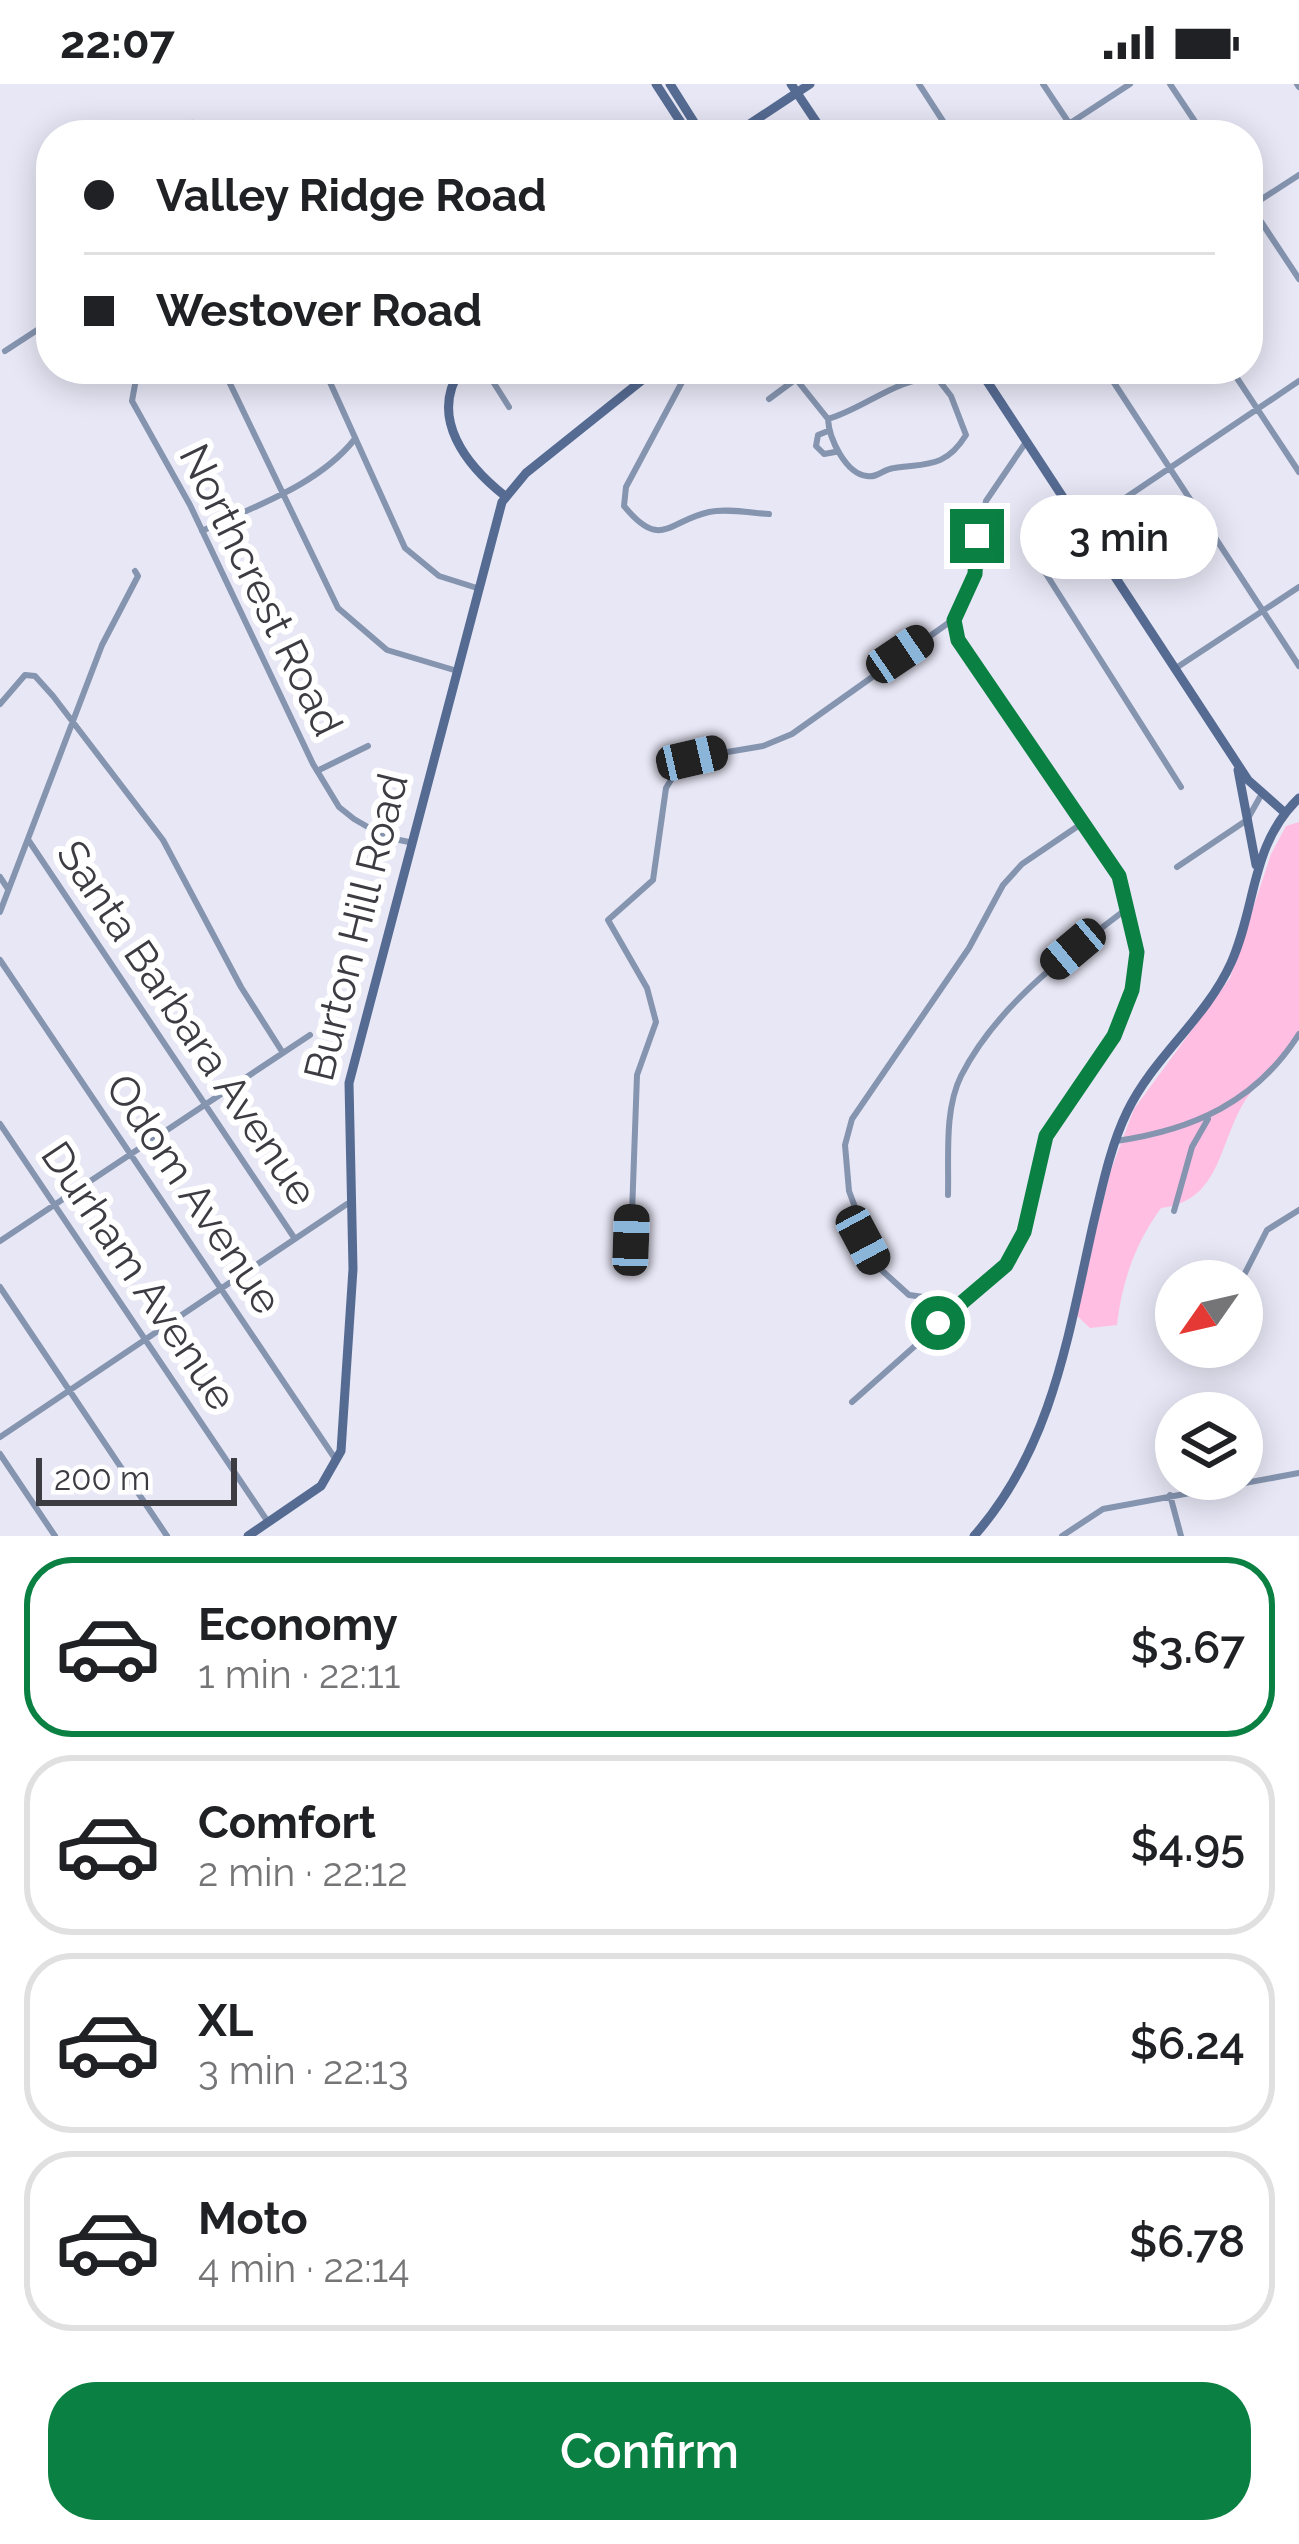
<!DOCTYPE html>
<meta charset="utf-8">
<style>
body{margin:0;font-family:Raleway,sans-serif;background:#f2f2f2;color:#202124;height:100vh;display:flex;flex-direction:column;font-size:45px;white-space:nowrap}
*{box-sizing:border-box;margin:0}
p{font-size:39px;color:#757577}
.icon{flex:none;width:66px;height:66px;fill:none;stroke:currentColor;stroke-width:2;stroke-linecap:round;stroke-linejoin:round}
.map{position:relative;height:1452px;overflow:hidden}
.panel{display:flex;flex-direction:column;background:#fff;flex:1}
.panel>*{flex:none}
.top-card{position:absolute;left:36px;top:36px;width:1227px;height:264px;border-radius:48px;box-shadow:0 6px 30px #0003;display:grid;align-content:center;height:264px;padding:0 48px;background:#fff}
.needle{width:78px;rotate:236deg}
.controls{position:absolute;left:1155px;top:1176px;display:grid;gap:24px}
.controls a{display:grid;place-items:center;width:108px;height:108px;border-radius:50%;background:#fff;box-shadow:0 6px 30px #0003;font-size:60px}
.scale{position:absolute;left:36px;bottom:30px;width:201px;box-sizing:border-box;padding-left:12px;border:6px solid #3c3c42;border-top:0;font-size:33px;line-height:42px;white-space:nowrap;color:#3c3c42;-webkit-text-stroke:9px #fff;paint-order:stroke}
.end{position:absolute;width:54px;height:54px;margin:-27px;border:15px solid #0b8043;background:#fff;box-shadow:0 0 0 6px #fff}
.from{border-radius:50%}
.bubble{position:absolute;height:84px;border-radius:42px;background:#fff;box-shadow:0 6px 30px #0003;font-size:39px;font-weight:600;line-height:84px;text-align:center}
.car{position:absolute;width:36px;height:72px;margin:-36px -18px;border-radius:15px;box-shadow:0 0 9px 3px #0007;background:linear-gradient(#222 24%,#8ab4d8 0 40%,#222 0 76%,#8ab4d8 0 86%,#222 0)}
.top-card b{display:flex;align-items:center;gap:42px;height:114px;font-size:45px}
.top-card b+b{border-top:3px solid #e0e0e0}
.top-card i{width:30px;height:30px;background:#202124}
ul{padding:21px 0 0;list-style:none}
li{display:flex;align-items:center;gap:36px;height:180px;margin:0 24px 18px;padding:0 24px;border:6px solid #e0e0e0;border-radius:48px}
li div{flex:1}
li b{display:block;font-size:45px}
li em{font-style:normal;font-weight:600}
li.current{border-color:#0b8043}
li>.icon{width:108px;height:108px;stroke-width:1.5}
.button{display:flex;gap:24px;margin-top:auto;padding:24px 48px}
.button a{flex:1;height:138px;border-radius:48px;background:#0b8043;color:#fff;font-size:48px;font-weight:600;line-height:138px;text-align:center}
.status{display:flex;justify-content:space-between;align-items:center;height:84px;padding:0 60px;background:#fff;direction:ltr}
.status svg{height:33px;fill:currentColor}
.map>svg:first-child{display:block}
.green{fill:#ffbee2}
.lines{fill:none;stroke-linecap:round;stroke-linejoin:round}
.street{stroke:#8594af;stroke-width:6}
.secondary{stroke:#566b92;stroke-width:9}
.route{stroke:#0b8043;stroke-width:15}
.labels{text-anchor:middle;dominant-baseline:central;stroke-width:12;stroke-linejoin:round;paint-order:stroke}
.street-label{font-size:42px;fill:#3c3c42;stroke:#fff}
</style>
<div class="status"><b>22:07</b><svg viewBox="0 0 49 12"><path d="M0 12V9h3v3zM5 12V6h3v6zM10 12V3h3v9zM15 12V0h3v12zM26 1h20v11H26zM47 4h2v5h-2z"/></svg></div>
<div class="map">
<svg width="1299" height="1452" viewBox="0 0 1299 1452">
<rect width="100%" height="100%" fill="#e8e7f6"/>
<path class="green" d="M1299,738v216c-17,23 -42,42 -56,66 -25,44 -24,97 -82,104 -26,36 -39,73 -44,117l-27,3 -15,-14 36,-144 23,-61 96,-131 41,-124 15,-28z"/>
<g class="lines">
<path class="street" d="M919,0l33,51
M1043,0l34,51
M1170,0l34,51
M1297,0l2,3
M192,39l11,12
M1052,51l78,-51
M1248,118l51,77
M1251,122l48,-31
M5,267l46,-30
M148,285l-12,10 -4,22 58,104 123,259 26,43 15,12 31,18 24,5
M223,285l115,239 49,42 67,20
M324,285l81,179 34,28 38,12
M485,285l24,38
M689,285l-63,118 -2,19c37,45 44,15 85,6 17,-4 42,1 60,2
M1105,285l194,297
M1231,285l68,103
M987,298l21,-13
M769,315l27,-20 32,40c38,-11 69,-42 109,-41l6,-9
M828,335c1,20 18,55 39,57 11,2 16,-7 27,-8 31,-5 51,1 72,-33l-15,-39 -14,-18
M828,347l-10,4 -2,11 8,8 11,-2
M202,447c52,-25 115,-45 152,-91
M1176,584l123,-81
M0,620l25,-29 10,1 18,20 110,144 78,147 42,66
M317,687l51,-25
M1181,703l-145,-229 263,-177
M29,757l266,398
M1177,783l70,-47 13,-23
M0,793l8,12
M0,828l102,-267 36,-69 -3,-5
M0,876l336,500
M0,1040l268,398
M1116,1057c77,-11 140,-39 183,-107
M948,1111c1,-37 -4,-85 13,-119 36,-71 106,-122 168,-169
M1174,1127l18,-64 16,-28
M0,1157l310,-206
M631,1157l6,-166 19,-53 -9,-34 -39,-68 45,-40 13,-92 13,-21 13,-9 71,-12 29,-12 162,-115 21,-44 11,-74 40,-59
M1241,1197l26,-51 32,-20
M0,1203l167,249
M960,1218l-51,-7 -32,-29 -28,-75 -4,-46 7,-26 117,-171 34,-63 19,-21 62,-42
M852,1318l154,-137 18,-33 21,-96 69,-100 22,-63v-34l-17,-63 -161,-236 -4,-21
M0,1353l347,-233
M0,1370l55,82
M1170,1411l11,41
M1062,1452l41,-27 196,-36"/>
<path class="secondary" d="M656,0l33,51
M670,0l32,51
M791,0l34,51
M733,51l77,-51
M461,285c-33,49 6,97 44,127
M979,285l269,411 36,32
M1238,686l18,95
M248,1452l73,-50 20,-35 12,-182 -4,-186 153,-581 24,-29 130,-104
M974,1452c78,-88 94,-200 119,-311 9,-37 17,-78 34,-113 27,-56 78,-92 104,-149 26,-58 19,-118 68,-165"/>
</g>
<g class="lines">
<path class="route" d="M938,1239l68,-58 18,-33 22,-96 68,-100 18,-46 5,-38 -18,-76 -161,-236 -4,-20 21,-46 2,-38"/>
</g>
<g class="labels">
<g class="street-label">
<text transform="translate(261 506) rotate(64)">Northcrest Road</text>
<text transform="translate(356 843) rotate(-76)">Burton Hill Road</text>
<text transform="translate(187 939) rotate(56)">Santa Barbara Avenue</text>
<text transform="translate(194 1110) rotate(56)">Odom Avenue</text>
<text transform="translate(139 1192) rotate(56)">Durham Avenue</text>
</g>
</g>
</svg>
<div class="controls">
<a><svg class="needle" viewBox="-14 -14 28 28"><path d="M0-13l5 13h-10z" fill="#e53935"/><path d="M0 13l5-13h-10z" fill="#757577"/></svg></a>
<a><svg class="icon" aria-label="layers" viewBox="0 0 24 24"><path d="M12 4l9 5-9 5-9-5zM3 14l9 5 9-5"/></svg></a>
</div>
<div class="scale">200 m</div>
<i class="end from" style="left:938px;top:1239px"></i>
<i class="end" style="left:977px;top:452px"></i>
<div class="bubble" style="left:1020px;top:411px;width:198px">3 min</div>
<i class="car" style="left:900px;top:570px;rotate:56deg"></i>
<i class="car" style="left:692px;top:674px;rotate:77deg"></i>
<i class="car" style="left:1073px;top:865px;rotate:230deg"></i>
<i class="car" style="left:631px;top:1156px;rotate:2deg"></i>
<i class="car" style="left:863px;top:1156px;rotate:152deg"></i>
<div class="top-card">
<b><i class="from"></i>Valley Ridge Road</b>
<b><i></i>Westover Road</b>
</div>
</div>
<section class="panel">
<ul>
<li class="current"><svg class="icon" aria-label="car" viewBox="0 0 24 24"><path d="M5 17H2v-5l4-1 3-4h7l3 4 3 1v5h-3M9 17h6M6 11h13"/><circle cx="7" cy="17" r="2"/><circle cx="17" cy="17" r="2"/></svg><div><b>Economy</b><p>1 min · 22:11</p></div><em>$3.67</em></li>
<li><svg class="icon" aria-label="car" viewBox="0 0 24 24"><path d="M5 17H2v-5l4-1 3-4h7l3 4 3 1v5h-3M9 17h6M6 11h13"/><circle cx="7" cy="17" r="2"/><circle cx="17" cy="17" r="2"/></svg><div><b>Comfort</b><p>2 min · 22:12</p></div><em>$4.95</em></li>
<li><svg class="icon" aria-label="car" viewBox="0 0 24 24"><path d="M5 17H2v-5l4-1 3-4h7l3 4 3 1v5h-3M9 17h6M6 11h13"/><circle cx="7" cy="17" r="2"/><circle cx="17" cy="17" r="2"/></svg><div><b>XL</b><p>3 min · 22:13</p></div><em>$6.24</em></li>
<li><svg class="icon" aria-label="car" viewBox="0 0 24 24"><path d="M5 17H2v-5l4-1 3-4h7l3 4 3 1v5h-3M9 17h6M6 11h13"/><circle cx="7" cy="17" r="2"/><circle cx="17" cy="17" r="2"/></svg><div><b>Moto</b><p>4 min · 22:14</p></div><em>$6.78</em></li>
</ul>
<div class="button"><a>Confirm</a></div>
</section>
